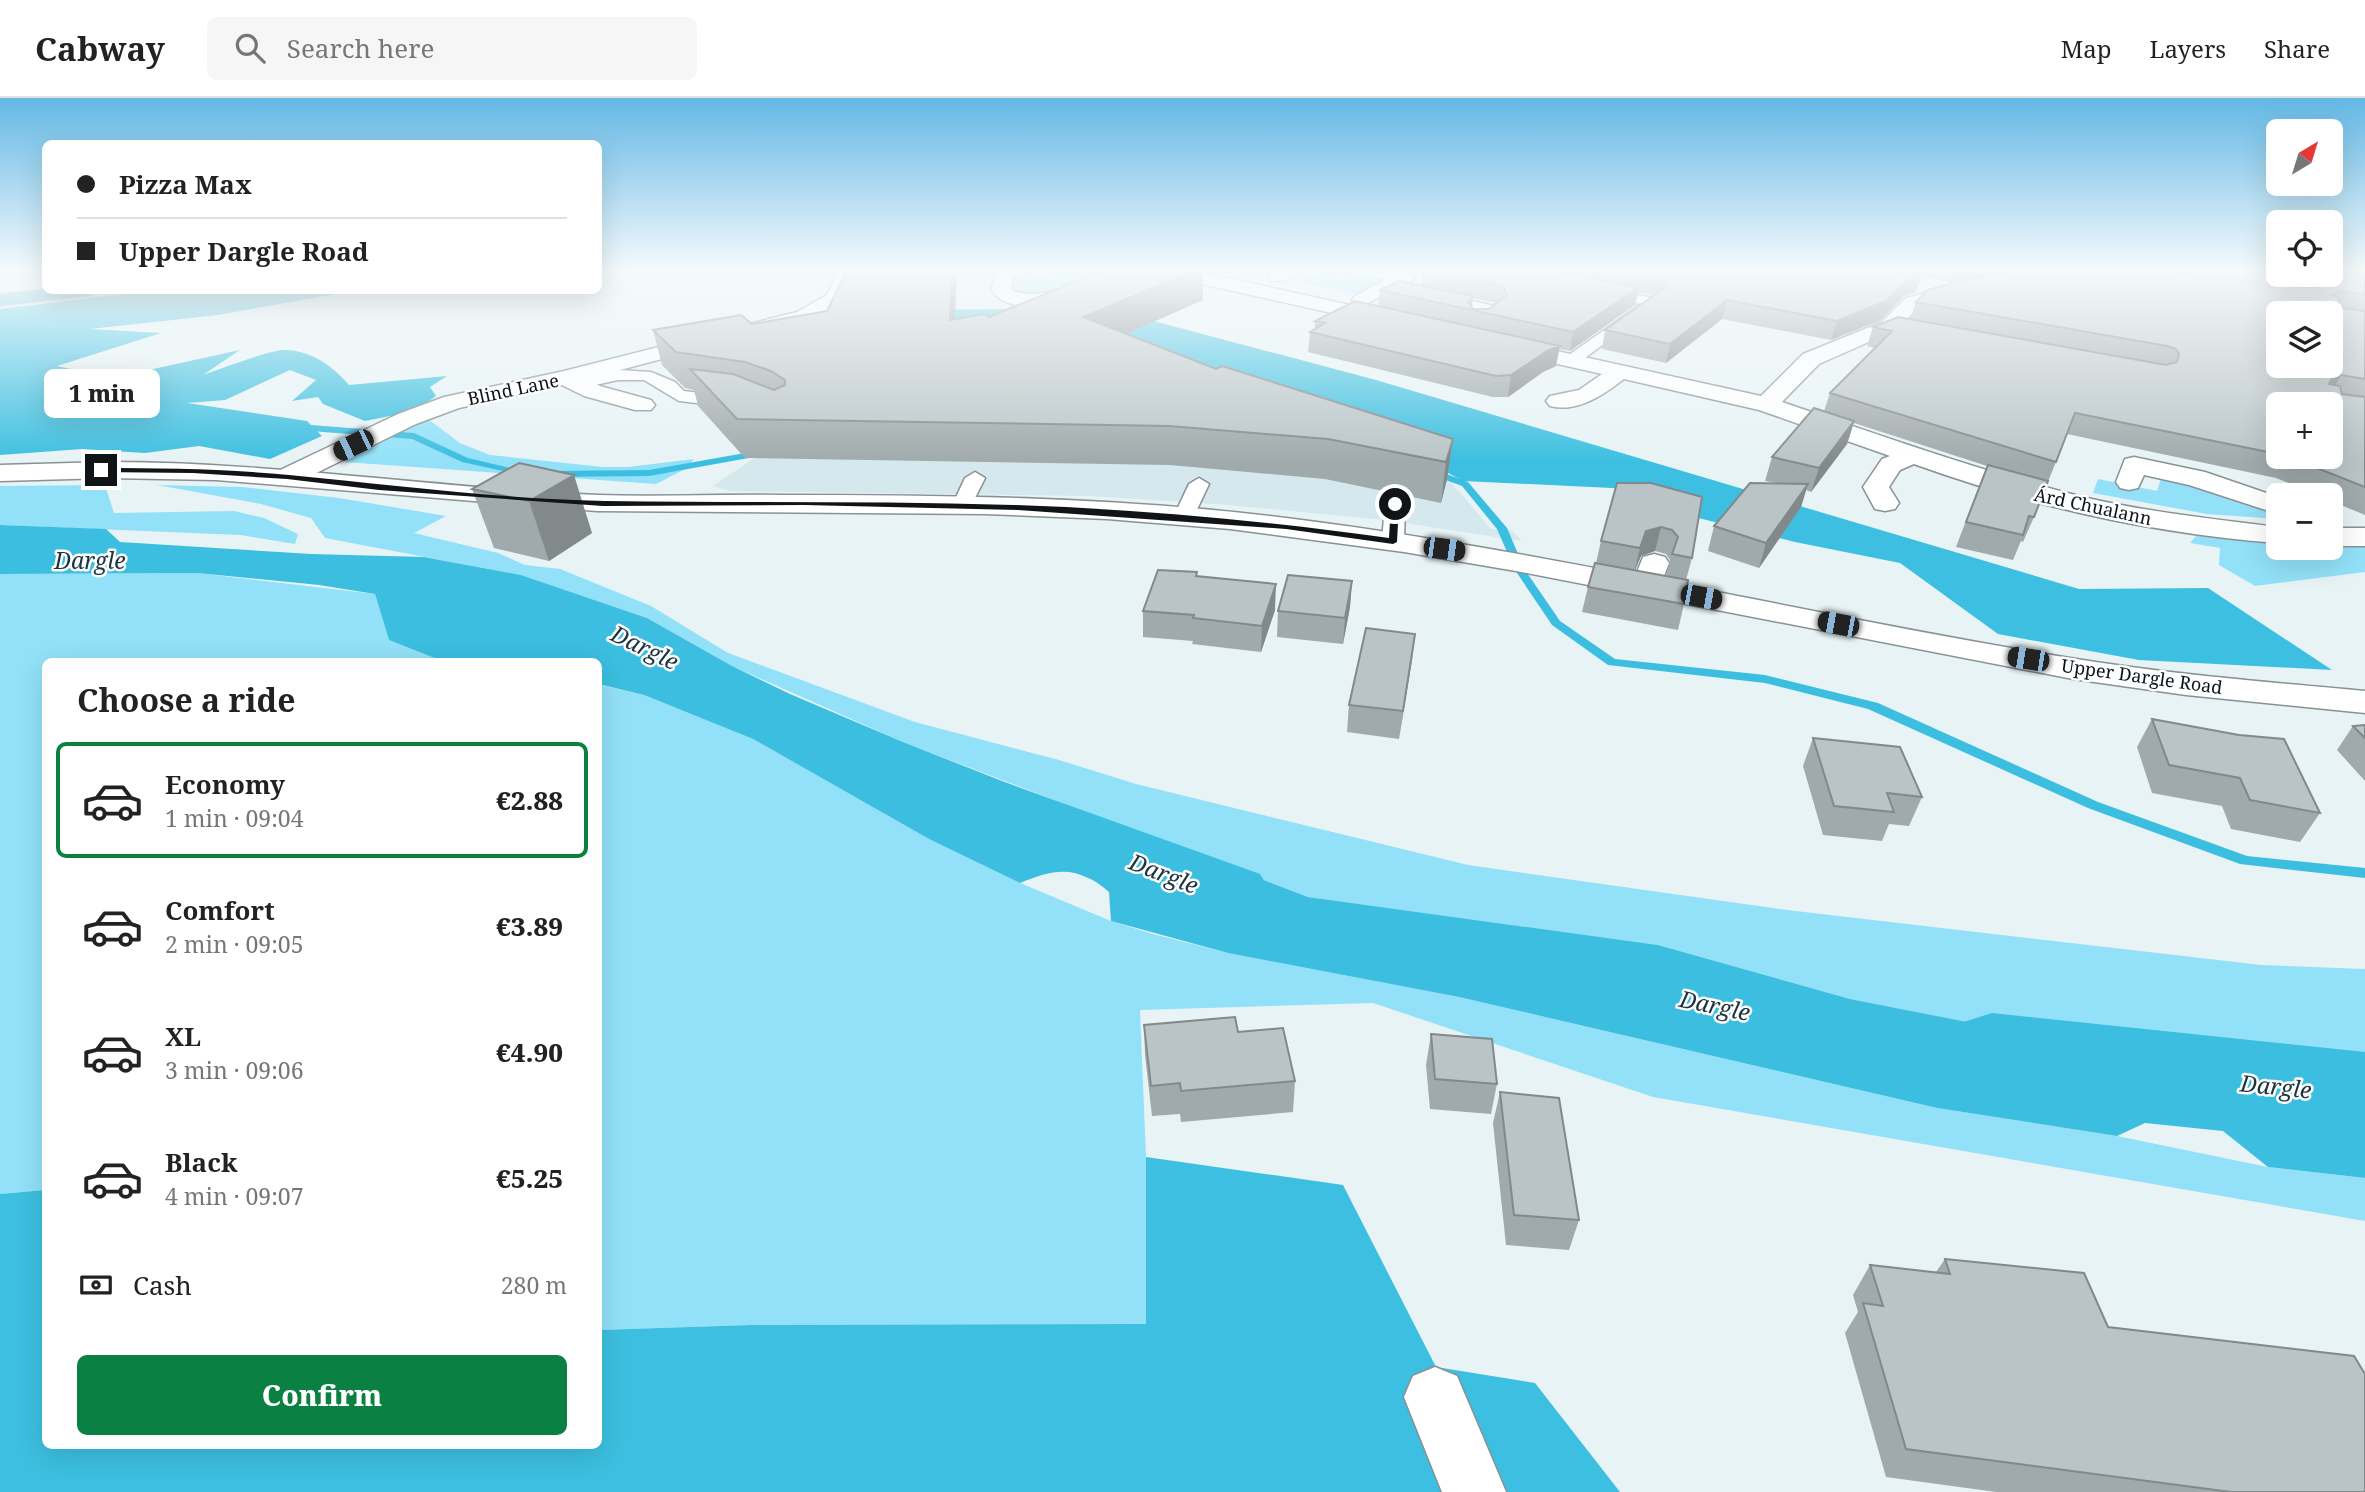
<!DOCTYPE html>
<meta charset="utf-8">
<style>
body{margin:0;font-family:"Noto Serif",serif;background:#f6f6f6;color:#222;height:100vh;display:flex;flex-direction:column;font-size:26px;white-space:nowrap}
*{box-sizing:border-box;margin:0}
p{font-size:23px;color:#767676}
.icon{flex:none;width:38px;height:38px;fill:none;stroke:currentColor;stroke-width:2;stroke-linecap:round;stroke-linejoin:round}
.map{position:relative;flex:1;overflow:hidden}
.side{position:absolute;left:42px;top:560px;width:560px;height:791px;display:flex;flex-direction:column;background:#fff;border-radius:10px;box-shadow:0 7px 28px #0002}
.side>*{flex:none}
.guide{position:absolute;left:42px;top:42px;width:560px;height:154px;border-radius:10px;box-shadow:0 7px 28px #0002;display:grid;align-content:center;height:154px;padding:0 35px;background:#fff}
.needle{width:46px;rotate:38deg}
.tools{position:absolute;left:2266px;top:21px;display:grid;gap:14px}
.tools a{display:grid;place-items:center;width:77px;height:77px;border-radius:10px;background:#fff;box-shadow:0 7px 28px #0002;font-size:35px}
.end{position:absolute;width:32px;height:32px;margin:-16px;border:9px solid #111416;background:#fff;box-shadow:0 0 0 4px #fff}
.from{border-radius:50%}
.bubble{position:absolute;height:49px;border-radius:10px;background:#fff;box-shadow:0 7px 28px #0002;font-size:23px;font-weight:800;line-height:49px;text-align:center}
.car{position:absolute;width:21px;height:42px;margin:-21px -10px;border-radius:9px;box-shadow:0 0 5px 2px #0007;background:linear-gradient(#222 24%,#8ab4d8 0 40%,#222 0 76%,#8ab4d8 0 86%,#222 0)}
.guide b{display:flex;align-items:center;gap:24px;height:66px;font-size:26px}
.guide b+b{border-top:2px solid #e0e0e0}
.guide i{width:18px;height:18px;background:#222}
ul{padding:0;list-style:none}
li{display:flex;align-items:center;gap:21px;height:116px;margin:0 14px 10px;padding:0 21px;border:4px solid transparent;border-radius:10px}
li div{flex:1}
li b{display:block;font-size:26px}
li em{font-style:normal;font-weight:800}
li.selected{border-color:#0b8043}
li>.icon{width:63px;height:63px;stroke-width:1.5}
h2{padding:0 35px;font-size:32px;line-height:84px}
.pay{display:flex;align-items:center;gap:18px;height:77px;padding:0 35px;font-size:26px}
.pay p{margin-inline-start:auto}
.cta{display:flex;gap:14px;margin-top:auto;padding:14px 35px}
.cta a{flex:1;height:80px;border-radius:10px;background:#0b8043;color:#fff;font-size:28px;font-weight:800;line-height:80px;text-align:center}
header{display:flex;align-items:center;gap:42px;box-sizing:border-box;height:98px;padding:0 35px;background:#fff;border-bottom:2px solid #e0e0e0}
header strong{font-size:33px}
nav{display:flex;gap:38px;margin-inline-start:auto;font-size:24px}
.search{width:490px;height:63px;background:#f6f6f6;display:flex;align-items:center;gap:18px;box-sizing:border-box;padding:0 24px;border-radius:10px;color:#767676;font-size:26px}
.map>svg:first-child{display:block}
.built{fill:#d4e8ee}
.green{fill:#92e1f8}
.forest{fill:#3cbfe0}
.water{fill:#3bbee0}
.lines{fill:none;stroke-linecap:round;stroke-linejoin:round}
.stream{fill:#3bbee0;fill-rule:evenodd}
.river{fill:#3bbee0;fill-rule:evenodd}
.service-casing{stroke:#889295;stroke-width:3}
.minor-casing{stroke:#889295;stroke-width:3}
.secondary-casing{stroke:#889295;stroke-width:3}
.motorway-casing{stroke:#cfd0d0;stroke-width:3}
.service{fill:#fff;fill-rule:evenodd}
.minor{fill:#fff;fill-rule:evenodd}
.secondary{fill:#fff;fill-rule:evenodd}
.motorway{fill:#46b2cf;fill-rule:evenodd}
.wall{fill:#a0a9ab;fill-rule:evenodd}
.shaded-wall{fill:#82898b}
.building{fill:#bac4c7;stroke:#82898b;stroke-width:2;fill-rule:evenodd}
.route{fill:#111416}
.labels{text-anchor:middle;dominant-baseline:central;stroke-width:5;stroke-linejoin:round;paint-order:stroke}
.far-street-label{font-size:18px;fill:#111416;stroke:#fcfeff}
.water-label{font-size:23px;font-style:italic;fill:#1e333a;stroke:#fcfeff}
</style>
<header>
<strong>Cabway</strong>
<div class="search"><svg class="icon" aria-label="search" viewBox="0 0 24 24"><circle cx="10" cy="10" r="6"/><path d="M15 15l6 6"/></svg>Search here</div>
<nav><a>Map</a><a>Layers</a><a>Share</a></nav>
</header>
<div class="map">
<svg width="2365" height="1394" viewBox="0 0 2365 1394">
<rect width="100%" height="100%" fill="#e8f3f6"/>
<path class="built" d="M920,314l495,49 35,20 41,48 20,1 11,11 -137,-21 -169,-16 -126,-8 -360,-5 -17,-5 40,-27z"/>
<path class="green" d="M1063,170l50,1 -61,28 -44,-6 2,-14 12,-4 23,3 20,-7z
M1309,170h27l-3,4 28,6 5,-2 17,5 -25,14 -73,-16 18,1 16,-7z
M428,321l32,24 30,12 113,12h25l66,-8 -7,9 -31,16 -312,-22 25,-16z
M2169,380l108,34 1,7 -71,-5 -114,-21 5,-14 59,12 4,-12z
M105,387l9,28 120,-2 30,7 34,16 -3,10 -55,-9 -240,-10v-39z
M157,387l85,2 97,11 107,18 -32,17 84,20 27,12 35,4 91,37 77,47 187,69 144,38 77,24 332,81 319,45 474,55 104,4v103l-331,-37 -184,-36 -192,-54 -350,-48 -405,-155 -171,-76 -85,-48 -126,-43 -196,-37 -14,-20 -50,-14z
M2197,437l81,8v5l87,-1v25l-110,14 -36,-21 1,-17 -30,-5z
M197,475l178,21 14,46 53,21 -396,1 -1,528 -45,4v-620z
M598,586l46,11 109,44 176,100 91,44 91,38 42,13 75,19 231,44 478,111 180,28 151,31 97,11v43l-712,-124 -280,-94 -233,7 6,147v167l-395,1 -152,5z"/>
<path class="forest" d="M155,192l198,1 -135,24 -128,14 71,4 -104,33 55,12 128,-28 -37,25c18,-6 64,-24 80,-25 26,-1 50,16 66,35l98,-9 -17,11 6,9 -21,15 -50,10 -42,-17 -5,-7 -26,4 24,-21 -26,-10 -65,30 -38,3 120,18 15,15 -52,23 -71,-13 -54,7 -63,-4 -82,6v-146z
M1023,211l127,11 226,60 703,209 129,-1 124,82 -193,-10 -141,-26 -98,-71 -105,-21 -153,-38 -9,-15 -170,-8 -41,-22 -532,-149z
M1146,1059l197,28 93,182 99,16 85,109h-1620v-298l45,-4 1,256h552l1,-116 152,-5 395,-1z"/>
<path class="water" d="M0,427l106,4 14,13 191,12 113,3 97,18 126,43 85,48 58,28 113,48 170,67 -1,12 5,13 11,10 16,8 39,5 35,-10 130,50 350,48 192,54 184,36 49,18 43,23 27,9 22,-1 47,-29 143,17v106l-97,-11 -45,-36 -78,-8 -28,13 -180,-28 -478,-111 -231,-44 -117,-32 -2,-29c-30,-27 -54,-24 -89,-9l-91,-44 -176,-100 -109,-44 -45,-11 -1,-22 -156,-1 -53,-21 -14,-46 -56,-9 -122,-12 -197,1z"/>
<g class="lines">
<path class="stream" d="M0,299l120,8 43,10 38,5 59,1 154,12 54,25 63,15 -5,3 -64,-14 -50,-23 -152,-12 -59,-1 -38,-5 -43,-10 -120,-8z
M762,352l3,1v4l-116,21 -96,1 -5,-3 5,-3 96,-1z
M1427,371h6l35,13 39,46 18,42 35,51 55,38 150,16 113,28 220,99 149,54 118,12v10l-125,-14 -152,-56 -220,-99 -103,-26 -157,-18 -56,-40 -37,-55 -18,-41 -35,-43 -35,-13z"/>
<path class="river" d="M976,677l31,8 253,91 14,23 -14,23 -33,9 -33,-9 -249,-99 -12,-19 12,-19z
M1992,915l373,39v88l-373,-45 -38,-12 -16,-29 16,-29z"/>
<g class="service-casing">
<path id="service" d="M1599,190l55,10 7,4 -83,61h-12l-2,-3 2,-3 75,-53 -47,-9v-6z
M618,272l33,2 24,10 9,9 48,6 9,5 -9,5 -53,-6 -35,-21h-26l-41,9 -8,-5 2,-4z
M975,374l10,6 -16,32h-14l-3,-4 13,-28z
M1199,380l10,6 -16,34 -3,4h-14l-3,-4 16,-34z
M1395,400l7,2 3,4 -1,38 -4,4h-14l-4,-4 3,-38 3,-4z"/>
</g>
<g class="minor-casing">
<path id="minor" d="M839,170h18c-5,23 -15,38 -36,49l-235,62 14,7 51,14 4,5 -4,5h-16l-51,-14 -22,-11 -103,23 -43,16 -120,59 -9,2 -9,-2 -4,-6 4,-6 120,-57 46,-17 120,-26 233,-59 30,-17z
M1005,170h26l-2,4 -16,6 -2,12c25,9 46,0 71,-6l10,6 -3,4c-27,10 -78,24 -98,-4l4,-15z
M1148,170h35l207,46 7,2 3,4 -3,4 -7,2 -233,-52z
M1281,170h25l-22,13h-14l-3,-4z
M1344,170h38l29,6 3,4 -3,4 -49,24 -7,-2 -3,-4 3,-4 30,-16 -39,-8z
M2019,170h28l-2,4 -49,16 -44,8 -32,10 -24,24 -77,34 -37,38c100,34 198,69 301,95 64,15 130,22 195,30v16c-123,-9 -248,-37 -364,-79l-14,6 -11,17 10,16 -4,6 -10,2 -10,-2 -12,-22 19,-28 8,-3 -131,-46 -135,-31c-21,16 -46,34 -74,27l-4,-5 4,-5 29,-6 23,-16 -103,-23 -3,-5 3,-5 8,-1 254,56 42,-42 79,-32 24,-24z
M1420,192l80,17 3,4 -18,14h-14l-3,-4 7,-8 -62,-13 -3,-4 3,-4z
M2134,359l71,15 73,25v17l-89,-29 -45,-10 -6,13 -9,2 -9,-2 -4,-6 9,-23z
M2331,430h34v18h-34z
M1654,456l11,3 4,6 -12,31 -11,2 -11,-2 -4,-7 12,-30z
M1435,1269l22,9 49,116h-64l-38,-95 9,-21z"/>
</g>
<g class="secondary-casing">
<path id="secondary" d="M108,364c164,0 326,26 490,33 61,2 122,-1 183,0 171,0 343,2 513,24 261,33 517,97 776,139 98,16 196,24 295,33v22l-179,-18 -113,-16 -557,-108 -112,-19 -174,-23 -123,-10 -122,-5 -388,-3 -381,-31 -108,-2 -108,3v-16z"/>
</g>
<g class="motorway-casing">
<path id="motorway" d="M46,191v1h53l-9,6 -90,10v-12z"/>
</g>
<use href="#service" class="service"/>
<use href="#minor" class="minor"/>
<use href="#secondary" class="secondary"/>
<use href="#motorway" class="motorway"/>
</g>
<path class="wall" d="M848,170h109l-2,51 34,-2 120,-49h94v32l-78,34 91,35 237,70 -6,40 -6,24 -116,-24 -155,-14 -425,-7 -47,-52 -4,-16 -9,-2 -23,-23 -9,-35 99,-6 75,-13z
M1224,170h21l-7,3z
M1419,170h447l42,5 -40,-5h143l-23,8 15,-3 16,-5h346v247l-34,-14v-6h-13l-42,-17 -209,-44 -33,83 -11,25 -2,-1 -8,19 -57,-13 31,-81 -133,-43 -7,21 -36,48 -5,-2 -5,17 -42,61 -51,-17 6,-25 63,-43 -12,-2 7,-24 52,-46 6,-18 45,-45 -8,-2 6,-19 37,-8 6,-17 46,-22 -13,2 -28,-6 -5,16 -12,4 -23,24 -50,20 -109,-21 -56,44 -64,-14 3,-19 49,-35 -16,-3 -3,13 -65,46 -11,-2 -3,17 -13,6 -35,25h-15l-185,-45 2,-20 5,-3v-8l63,-15 2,-16 41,-4 2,-17h1zM1473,200l23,5 -7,6h-16l-1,-2zM2278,306l53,53h-53z
M519,365l73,70 -43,28 -55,-13 -22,-59z
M1651,385l41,75 -6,22 -2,24 -6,26 -96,-18 6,-25 8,-24 5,-22zM1655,453l11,3 4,6 -4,16 -31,-6 6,-14z
M1197,474v4l78,34 -14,42 -69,-8 1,-3 -50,-4v-26z
M1352,483l-2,26 -7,37 -66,-7 1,-26z
M1415,536l-16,105 -52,-7 2,-27z
M2152,621l168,94 -20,29 -69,-13 -9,-23 -70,-13 -15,-46z
M2365,627v56l-28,-31 16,-24z
M1813,640l109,59 -13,29 -20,-2 -7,17 -59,-6 -20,-69z
M1144,927l94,7 57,49 -2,31 -112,10 -1,-8 -28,2 -7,-61z
M1431,936l66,50 -6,30 -61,-5 -4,-44z
M1500,994l79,128 -10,30 -63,-5 -13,-122z
M1945,1161l163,68 257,165h-369l-110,-15 -41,-144 13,-21 -5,-17 17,-30 66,7z"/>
<path class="shaded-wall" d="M953,170h4l-4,87 -3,-35z
M1201,170h2v32l-118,52 -2,-35z
M1954,170h57l-26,8 -36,6z
M1922,177l-6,17 -12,4 -23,24 -50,20 6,-19 73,-43z
M1639,189l-4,18 -65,46 3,-19z
M1473,198l-2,14 -3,-8z
M1727,202l-5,19 -56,44 4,-19z
M1560,248l-4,20 -13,6 -35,25 3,-22 36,-24z
M2341,277l-11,20 -9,3 11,-20z
M1854,323l-7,23 -36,48 8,-24z
M1453,341l-6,40 -6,24 5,-41z
M574,377l18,58 -43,28 -20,-60z
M1808,386l-7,23 -42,61 7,-25z
M1661,429l-6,24 -14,5 -7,17 6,-25 6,-17z
M1352,483l-2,26 -7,37 2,-26z
M1276,486l-1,26 -14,42 1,-26z
M1415,536l-3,26 -13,79 4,-28z"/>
<path class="building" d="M848,170h105l-3,52 34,-6 5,3 120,-49h92l-118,49 133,52 6,-3 231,73 -7,23 -118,-23 -159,-13 -432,-7 -47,-50 43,5 41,16 11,-5v-5l-14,-9 -26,-9 -69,-10 -23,-22 88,-15 11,9 75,-13z
M1425,170h111l103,19 -66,45 -193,-42 19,-9 74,15 -5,6 5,7h16l18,-14 -4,-9 -80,-17z
M1607,170h259l56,7 -12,3 -24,23 -49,20 -110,-21 -57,44 -65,-14 62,-44 -1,-4 -8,-4z
M2019,170h129l42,6 10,-6h78v7h53v-7h34v27l-24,-4 -9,4 6,2 3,11 24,3v68l-24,-4 -9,3 -3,6 11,2 2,8 23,3v90l-76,-30h42v-53h-53v50l-203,-41 -19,49 -226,-69 62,-62 -19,-4 25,-10 268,48 11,-3 2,-8 -3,-5 -9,-3 -251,-44 12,-12 31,-9 44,-8zM2278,215h53v53h-53z
M1355,203l205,45 -13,5 -36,24 -15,1 -186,-44 15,-9 -10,-2z
M1814,310l40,13 -35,47 -47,-11z
M519,365l55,12 -45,26 -57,-12z
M1988,367l60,16 -14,36 -5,-1 -6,19 -57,-13z
M1617,385h34l51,14 -10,61 -20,-4 6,-17 -6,-7 -11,-3 -15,4 -6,17 -39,-7z
M1750,385l58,1 -42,59 -52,-17z
M1595,465l93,17 -4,24 -96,-17z
M1158,472l39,2 -1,4 80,8 -14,42 -69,-8 1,-3 -51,-4z
M1288,477l64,6 -7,37 -67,-7z
M1366,530l49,6 -12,77 -54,-6z
M2152,621l87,16 45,4 36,74 -70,-13 -10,-22 -71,-13z
M2365,627v13l-12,-12z
M1813,640l87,9 22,50 -35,-4 7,19 -60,-6z
M1235,919l3,15 45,-4 12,53 -114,10 -1,-8 -29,3 -7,-61z
M1431,936l61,5 5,45 -62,-5z
M1500,994l59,6 20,122 -65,-5z
M1945,1161l139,14 24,54 246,29 11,18v118h-134l-325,-43 -43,-146 20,3 -13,-41 80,9z"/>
<linearGradient id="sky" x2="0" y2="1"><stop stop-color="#63b8e5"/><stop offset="0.47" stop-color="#f5fafb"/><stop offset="1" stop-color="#f5fafb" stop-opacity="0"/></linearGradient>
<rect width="2365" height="365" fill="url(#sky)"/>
<path class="route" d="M101,370c62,0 125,1 188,7 105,10 211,24 316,26 137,2 273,0 409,4 125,4 251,16 375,33l2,-34 4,-2 4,2 -2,38 -4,2 -107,-15 -268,-19 -214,-5 -201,1 -224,-16 -92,-11 -94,-6 -95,-1z"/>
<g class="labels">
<g class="far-street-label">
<text transform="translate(513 291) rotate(-12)">Blind Lane</text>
<text transform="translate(2093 408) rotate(12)">Árd Chualann</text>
<text transform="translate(2142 578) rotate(8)">Upper Dargle Road</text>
</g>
<g class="water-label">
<text x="90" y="462">Dargle</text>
<text transform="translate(645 549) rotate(26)">Dargle</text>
<text transform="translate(1164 775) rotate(21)">Dargle</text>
<text transform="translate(1715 907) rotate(12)">Dargle</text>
<text transform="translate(2276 988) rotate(6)">Dargle</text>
</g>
</g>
</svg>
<div class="tools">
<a><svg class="needle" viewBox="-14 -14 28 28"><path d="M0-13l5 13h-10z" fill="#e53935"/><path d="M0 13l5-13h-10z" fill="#767676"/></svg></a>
<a><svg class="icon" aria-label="locate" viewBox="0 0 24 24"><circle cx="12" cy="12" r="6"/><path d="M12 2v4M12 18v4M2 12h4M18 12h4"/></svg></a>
<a><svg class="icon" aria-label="layers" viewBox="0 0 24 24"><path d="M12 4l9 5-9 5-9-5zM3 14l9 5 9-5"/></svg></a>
<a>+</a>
<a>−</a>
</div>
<i class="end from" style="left:1395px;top:406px"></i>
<i class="end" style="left:101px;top:372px"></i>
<div class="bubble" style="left:44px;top:271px;width:116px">1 min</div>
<i class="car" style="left:353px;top:347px;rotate:244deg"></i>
<i class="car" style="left:1444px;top:451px;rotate:98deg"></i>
<i class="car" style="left:1701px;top:499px;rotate:101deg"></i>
<i class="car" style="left:1838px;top:526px;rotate:281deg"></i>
<i class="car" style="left:2028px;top:561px;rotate:279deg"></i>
<div class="guide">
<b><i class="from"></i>Pizza Max</b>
<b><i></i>Upper Dargle Road</b>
</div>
<section class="side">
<h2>Choose a ride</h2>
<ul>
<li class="selected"><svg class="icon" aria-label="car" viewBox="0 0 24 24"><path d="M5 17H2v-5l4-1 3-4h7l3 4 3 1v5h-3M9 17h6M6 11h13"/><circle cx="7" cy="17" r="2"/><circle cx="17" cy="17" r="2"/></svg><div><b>Economy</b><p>1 min · 09:04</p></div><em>€2.88</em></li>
<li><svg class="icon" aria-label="car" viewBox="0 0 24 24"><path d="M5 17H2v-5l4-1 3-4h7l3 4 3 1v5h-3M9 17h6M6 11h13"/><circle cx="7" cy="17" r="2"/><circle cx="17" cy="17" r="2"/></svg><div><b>Comfort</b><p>2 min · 09:05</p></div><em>€3.89</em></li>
<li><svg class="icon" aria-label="car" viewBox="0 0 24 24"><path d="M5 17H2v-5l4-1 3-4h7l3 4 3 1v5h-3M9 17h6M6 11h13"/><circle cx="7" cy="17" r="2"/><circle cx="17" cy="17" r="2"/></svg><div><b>XL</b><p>3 min · 09:06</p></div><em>€4.90</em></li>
<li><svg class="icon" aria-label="car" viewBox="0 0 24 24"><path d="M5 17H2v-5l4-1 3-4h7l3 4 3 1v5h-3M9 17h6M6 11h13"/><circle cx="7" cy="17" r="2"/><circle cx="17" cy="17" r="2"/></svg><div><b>Black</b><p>4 min · 09:07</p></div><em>€5.25</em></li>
</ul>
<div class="pay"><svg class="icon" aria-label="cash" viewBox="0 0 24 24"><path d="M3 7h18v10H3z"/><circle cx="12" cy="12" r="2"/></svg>Cash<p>280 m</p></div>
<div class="cta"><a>Confirm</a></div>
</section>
</div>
